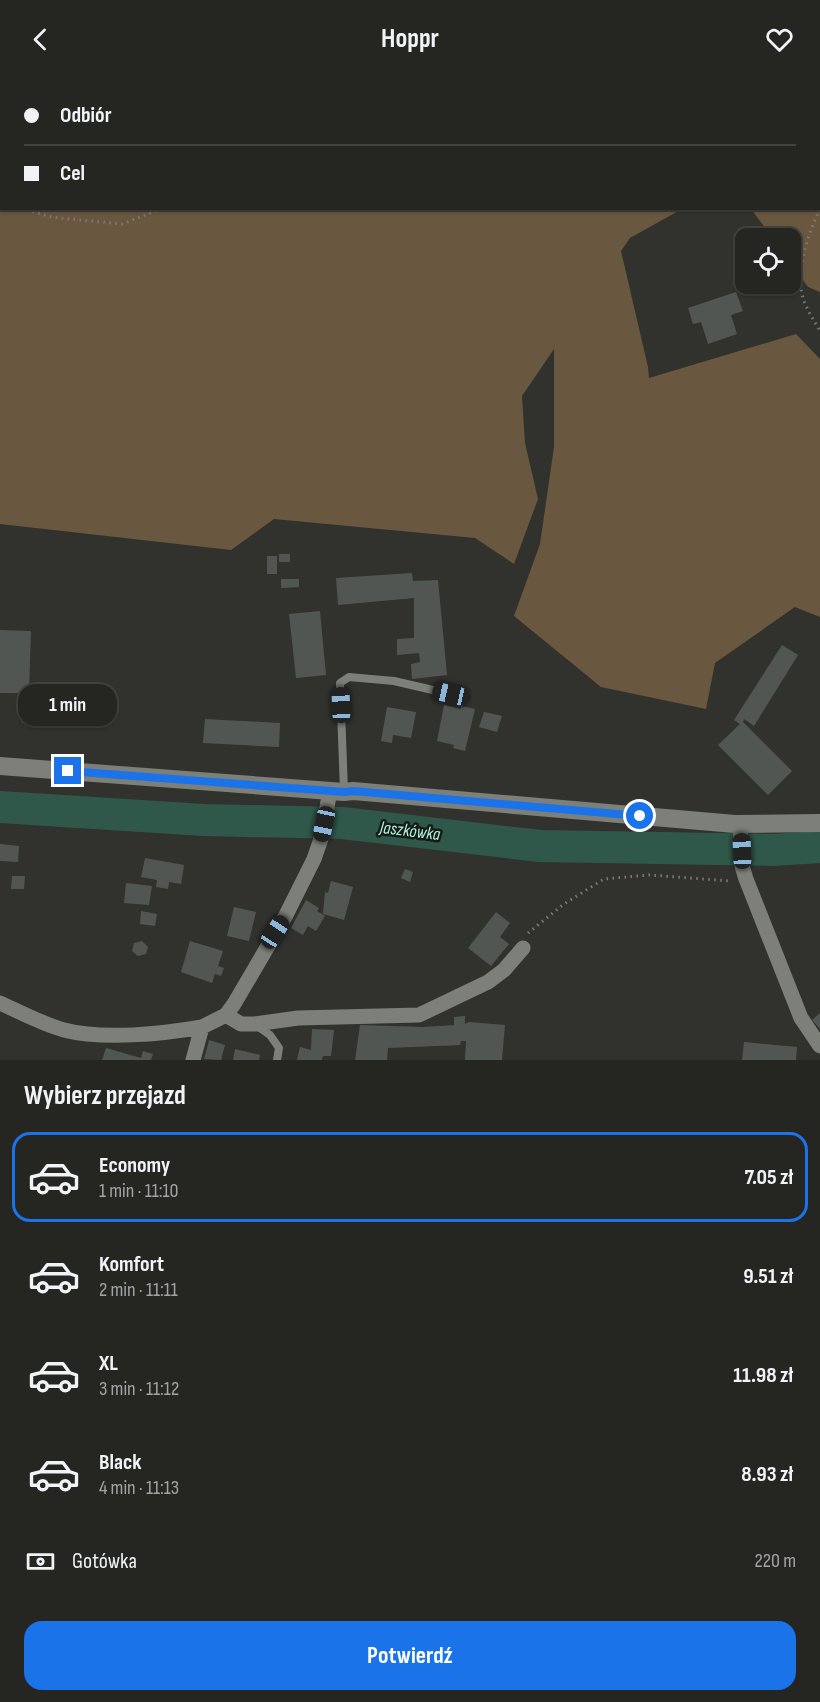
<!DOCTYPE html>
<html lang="pl">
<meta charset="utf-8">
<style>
body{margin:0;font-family:"Sofia Sans Condensed",sans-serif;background:#2d2e2a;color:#f1f3f6;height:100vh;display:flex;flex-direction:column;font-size:22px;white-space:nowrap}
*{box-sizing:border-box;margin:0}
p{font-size:20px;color:#a3a5a5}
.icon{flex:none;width:33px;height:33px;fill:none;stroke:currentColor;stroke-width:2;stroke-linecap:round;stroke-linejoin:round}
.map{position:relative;height:982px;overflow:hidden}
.side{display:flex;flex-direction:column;background:#252622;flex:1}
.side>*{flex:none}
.hud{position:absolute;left:0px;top:0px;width:820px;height:132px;box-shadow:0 2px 4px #0004,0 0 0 2px #424340;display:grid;align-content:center;height:132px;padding:0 24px;background:#252622}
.fabs{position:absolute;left:735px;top:150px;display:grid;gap:12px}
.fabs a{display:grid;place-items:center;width:66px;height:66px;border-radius:12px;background:#252622;box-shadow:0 2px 4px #0004,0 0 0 2px #424340;font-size:30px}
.end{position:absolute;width:27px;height:27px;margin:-14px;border:8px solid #1a73e8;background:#fff;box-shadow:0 0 0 3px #fff}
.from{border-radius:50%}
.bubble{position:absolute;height:42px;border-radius:18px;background:#252622;box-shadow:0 2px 4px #0004,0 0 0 2px #424340;font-size:20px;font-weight:700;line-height:42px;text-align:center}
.car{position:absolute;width:18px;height:36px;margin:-18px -9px;border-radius:8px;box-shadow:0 0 4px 2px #0007;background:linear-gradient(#222 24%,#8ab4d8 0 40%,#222 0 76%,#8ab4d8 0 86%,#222 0)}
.hud b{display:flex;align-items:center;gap:21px;height:57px;font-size:22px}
.hud b+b{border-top:2px solid #424340}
.hud i{width:15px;height:15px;background:#f1f3f6}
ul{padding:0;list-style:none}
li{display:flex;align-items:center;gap:18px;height:90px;margin:0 12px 9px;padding:0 12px;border:3px solid transparent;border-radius:18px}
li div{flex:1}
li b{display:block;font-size:22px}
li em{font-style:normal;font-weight:700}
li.on{border-color:#1a73e8}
li>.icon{width:54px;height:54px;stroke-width:1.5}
h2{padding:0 24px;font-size:27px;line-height:72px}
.pay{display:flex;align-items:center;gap:15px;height:66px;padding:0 24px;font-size:22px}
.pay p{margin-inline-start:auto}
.cta{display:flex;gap:12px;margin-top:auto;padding:12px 24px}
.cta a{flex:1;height:69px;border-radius:18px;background:#1a73e8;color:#fff;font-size:24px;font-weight:700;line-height:69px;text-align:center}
header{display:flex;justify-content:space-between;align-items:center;height:78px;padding:0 24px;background:#252622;font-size:27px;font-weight:700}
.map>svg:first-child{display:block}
.green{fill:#6a573f}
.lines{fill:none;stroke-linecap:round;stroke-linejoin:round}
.river{stroke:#2f584b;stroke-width:32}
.building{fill:#525652}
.path{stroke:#7b7c78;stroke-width:3;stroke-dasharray:1.5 4.5;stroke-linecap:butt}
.service{stroke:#7d7f79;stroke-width:8}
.minor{stroke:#7d7f79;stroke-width:15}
.tertiary{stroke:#7d7f79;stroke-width:18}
.route{stroke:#1a73e8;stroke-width:8}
.labels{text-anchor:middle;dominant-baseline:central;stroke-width:5;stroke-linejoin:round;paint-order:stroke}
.water-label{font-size:18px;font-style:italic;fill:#a8f3d9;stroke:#191a17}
</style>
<header><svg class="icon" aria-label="back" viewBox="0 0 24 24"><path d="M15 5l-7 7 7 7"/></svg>Hoppr<svg class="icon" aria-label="heart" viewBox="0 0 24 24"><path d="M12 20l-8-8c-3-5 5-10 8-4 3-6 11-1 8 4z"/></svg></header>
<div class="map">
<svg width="820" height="982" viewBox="0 0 820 982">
<rect width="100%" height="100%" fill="#31322d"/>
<path class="green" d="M0,0h820v214l-12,-5 -17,-24 -1,-25h-17l-22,-29 68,-1v-128h-817v128l680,1 -52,29 -9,13 27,116 1,11 147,-44 24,25v258l-25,-10 -80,56 -9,46 -105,-22 -87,-71 26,-72 14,-97v-98l-32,47 3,47 13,56 -24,65 -39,-26 -201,-19 -43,31 -231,-26z"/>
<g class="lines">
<path class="river" d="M0,729l204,13 138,3 198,23 233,4 47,-3"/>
</g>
<path class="building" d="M736,214l7,19 -12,4 6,19 -29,10 -7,-22 -8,2 -5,-16z
M279,476h11v8h-11z
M267,478h10v18h-10z
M412,495l1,8 25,-1 9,95 -35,4 -1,-15 9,-2 -1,-9 -22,2v-16l17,-1v-40l-76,7 -2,-27z
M281,501h18v8l-18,1z
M320,533l6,64 -30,3 -7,-64z
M0,552l31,1 -2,62h-29z
M782,567l16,10 -44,71 -10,-7 -1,3 49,49 -24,24 -50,-50 22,-21 -6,-4z
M444,627l17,4v-3l14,3 -10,42 -12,-3 1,-3 -17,-4z
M387,629l29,5 -5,26 -18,-3 -1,8 -11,-2z
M484,634l18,4 -5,16 -18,-5z
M205,641l75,4 -1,24 -76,-4z
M0,766l19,2 -1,16 -18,-1z
M145,780l39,7 -3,19 -12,-2 -1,7 -12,-2 1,-7 -16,-3z
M405,791l8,3 -3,10 -9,-4z
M12,798h13l-1,13h-13z
M331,803l22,6 -9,33 -21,-6 2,-22 3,1z
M126,805l26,3 -3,19 -25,-2z
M306,822l13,8 -2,3 8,5 -9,15 -8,-5 -5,9 -12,-7z
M234,829l22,5 -7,29 -22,-5z
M141,833l16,3 -2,12 -15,-2z
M496,834l14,11 -10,14 9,7 -18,22 -23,-18z
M142,863l6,6 -2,7 -8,2 -6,-5 2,-8z
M190,863l33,10 -5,15 6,2 -3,8 -6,-2 -3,9 -31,-11z
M820,935v16l-8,-9z
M465,938v8l4,-2 36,3 -3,35h-37l1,-19h-5l-1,4 -72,3 -1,12h-32l5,-35 63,2 31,-2v-8z
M312,951l22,1 -3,26h-8l-1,4h-25l3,-13 11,3z
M209,962l16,5 -4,15 -17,-1z
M744,964l53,5 -1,13h-54z
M106,970l35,10 2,-7 10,3 -2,6h-49z
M235,971l25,6 -1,5h-26z"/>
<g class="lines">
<path class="path" d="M263,2l1,-2
M0,124l2,1
M21,130l30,9 71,7 42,-16
M820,131c-11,22 -21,53 -19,78 1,16 11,30 19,44
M528,855l36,-29 40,-25 45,-4 82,6"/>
<path class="service" d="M344,713l-4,-108 9,-6 45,4 56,13
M257,948l13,9 9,13 -2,12"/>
<path class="minor" d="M740,746l2,42 4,13 55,139 19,28
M0,925c20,9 42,21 64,27 39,10 98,4 138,-3
M226,937l15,9h14l43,-6 121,-3 69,-33 16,-12 19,-22
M193,982l9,-33 24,-12 8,-11 51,-87 29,-58 8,-23 8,-46"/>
<path class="tertiary" d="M0,688l344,26 9,-1 382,33 85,-1"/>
</g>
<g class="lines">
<path class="route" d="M68,693l276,21 9,-1 287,25"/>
</g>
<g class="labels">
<g class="water-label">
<text transform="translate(410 753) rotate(7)">Jaszkówka</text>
</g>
</g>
</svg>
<div class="fabs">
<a><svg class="icon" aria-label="locate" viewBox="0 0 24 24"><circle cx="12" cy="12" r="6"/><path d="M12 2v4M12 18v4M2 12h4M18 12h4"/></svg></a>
</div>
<i class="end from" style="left:640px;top:738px"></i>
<i class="end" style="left:68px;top:693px"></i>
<div class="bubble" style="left:18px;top:606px;width:99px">1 min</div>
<i class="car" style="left:450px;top:616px;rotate:283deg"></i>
<i class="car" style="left:341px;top:627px;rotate:358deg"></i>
<i class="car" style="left:324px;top:746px;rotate:192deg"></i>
<i class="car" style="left:742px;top:773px;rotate:358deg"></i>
<i class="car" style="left:275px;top:854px;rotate:33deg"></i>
<div class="hud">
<b><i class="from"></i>Odbiór</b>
<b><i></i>Cel</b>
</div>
</div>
<section class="side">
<h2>Wybierz przejazd</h2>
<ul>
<li class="on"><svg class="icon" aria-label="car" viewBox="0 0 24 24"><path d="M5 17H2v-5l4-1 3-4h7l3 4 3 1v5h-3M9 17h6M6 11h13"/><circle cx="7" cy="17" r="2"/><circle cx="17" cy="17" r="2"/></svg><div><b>Economy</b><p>1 min · 11:10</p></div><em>7.05 zł</em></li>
<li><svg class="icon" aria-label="car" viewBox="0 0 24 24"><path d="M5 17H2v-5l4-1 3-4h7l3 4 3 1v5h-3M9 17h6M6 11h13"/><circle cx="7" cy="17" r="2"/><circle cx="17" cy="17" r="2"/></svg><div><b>Komfort</b><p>2 min · 11:11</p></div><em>9.51 zł</em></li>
<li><svg class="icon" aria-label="car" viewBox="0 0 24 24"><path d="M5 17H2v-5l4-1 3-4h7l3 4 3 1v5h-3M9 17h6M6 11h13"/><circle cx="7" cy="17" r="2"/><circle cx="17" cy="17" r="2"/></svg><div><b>XL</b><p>3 min · 11:12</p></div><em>11.98 zł</em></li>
<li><svg class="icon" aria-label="car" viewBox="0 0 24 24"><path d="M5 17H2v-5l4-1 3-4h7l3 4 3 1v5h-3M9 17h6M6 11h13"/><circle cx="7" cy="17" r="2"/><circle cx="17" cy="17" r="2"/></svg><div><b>Black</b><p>4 min · 11:13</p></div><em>8.93 zł</em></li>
</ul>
<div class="pay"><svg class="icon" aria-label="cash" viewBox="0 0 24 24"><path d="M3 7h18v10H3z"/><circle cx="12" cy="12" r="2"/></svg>Gotówka<p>220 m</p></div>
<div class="cta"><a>Potwierdź</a></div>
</section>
